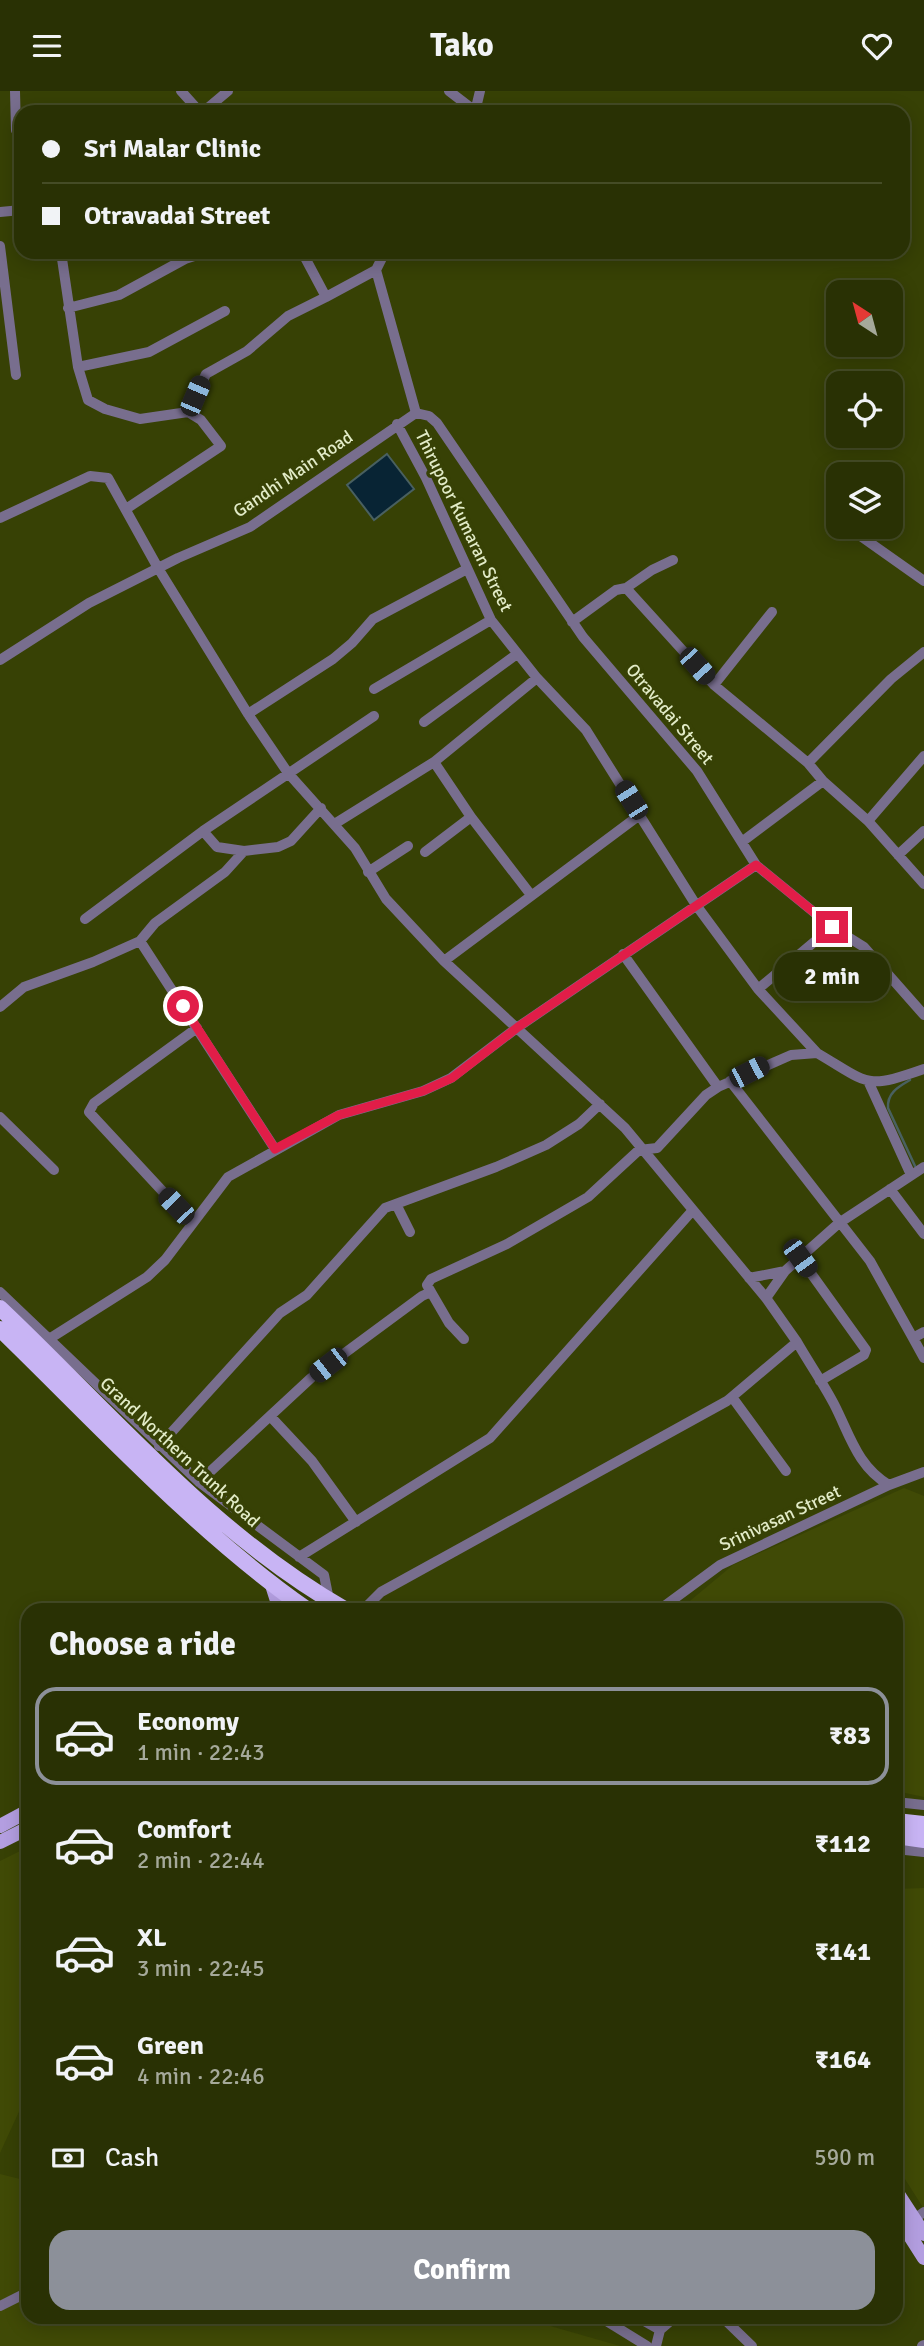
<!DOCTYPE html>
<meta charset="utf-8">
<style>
body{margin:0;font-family:Signika,sans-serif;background:#353d13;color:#f1f3f6;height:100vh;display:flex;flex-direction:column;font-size:26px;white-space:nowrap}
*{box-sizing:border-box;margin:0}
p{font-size:23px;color:#a5a99a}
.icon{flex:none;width:38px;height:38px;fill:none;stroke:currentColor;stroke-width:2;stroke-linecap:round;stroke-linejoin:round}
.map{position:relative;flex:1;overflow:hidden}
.drawer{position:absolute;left:21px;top:1512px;width:882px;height:721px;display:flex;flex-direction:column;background:#293104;border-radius:21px;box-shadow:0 4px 18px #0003,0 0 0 2px #454c26}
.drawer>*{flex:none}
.guide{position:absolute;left:14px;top:14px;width:896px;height:154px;border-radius:21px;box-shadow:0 4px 18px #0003,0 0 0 2px #454c26;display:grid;align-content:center;height:154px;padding:0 28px;background:#293104}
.needle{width:46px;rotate:324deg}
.controls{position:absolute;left:826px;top:189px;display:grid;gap:14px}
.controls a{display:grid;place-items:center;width:77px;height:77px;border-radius:14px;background:#293104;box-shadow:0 4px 18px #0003,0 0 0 2px #454c26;font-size:35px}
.end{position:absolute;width:32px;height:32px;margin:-16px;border:9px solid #e11d48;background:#fff;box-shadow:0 0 0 4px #fff}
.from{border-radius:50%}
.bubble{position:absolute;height:49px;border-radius:21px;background:#293104;box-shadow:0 4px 18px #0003,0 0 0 2px #454c26;font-size:23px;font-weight:700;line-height:49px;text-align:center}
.car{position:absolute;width:21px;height:42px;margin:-21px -10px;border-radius:9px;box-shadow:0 0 5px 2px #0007;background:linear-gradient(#222 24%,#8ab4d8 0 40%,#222 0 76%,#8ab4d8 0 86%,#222 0)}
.guide b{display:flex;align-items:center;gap:24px;height:66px;font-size:26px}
.guide b+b{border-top:2px solid #454c26}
.guide i{width:18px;height:18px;background:#f1f3f6}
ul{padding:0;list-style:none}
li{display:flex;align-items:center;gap:21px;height:98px;margin:0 14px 10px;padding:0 14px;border:4px solid transparent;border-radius:21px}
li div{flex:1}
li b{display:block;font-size:26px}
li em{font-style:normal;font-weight:700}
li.active{border-color:#8c9099}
li>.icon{width:63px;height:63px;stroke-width:1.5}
h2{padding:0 28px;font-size:32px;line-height:84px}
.pay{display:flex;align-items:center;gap:18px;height:77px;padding:0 28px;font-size:26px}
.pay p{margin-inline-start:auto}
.primary-button{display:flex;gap:14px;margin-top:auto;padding:14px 28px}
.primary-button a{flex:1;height:80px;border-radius:21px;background:#8c9099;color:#fff;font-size:28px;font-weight:700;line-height:80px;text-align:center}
header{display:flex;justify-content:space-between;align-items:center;height:91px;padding:0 28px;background:#293104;font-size:32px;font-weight:700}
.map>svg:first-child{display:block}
.built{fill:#404a06}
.water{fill:#082434;stroke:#496060;stroke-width:2}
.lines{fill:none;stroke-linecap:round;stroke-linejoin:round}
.stream{stroke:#496060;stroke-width:2.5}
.minor{stroke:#786e8e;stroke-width:10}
.major{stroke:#b39ee0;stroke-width:14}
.highway{stroke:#c8b4f4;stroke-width:16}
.route{stroke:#e11d48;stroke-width:9}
.labels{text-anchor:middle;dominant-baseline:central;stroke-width:7;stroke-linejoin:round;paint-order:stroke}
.street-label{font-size:18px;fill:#e2ebc7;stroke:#374105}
</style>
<header><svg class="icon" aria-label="menu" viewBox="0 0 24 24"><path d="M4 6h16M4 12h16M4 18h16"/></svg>Tako<svg class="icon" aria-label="heart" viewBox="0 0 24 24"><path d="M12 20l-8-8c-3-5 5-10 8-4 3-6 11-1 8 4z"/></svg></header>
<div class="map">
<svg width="924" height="2255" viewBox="0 0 924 2255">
<rect width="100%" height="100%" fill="#374105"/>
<path class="built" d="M904,1397l20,8v301l-28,-6v-181h-217l54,-45z
M28,1756v245l-28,61v-292z
M924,1797v321l-28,-44v-276z
M0,2083l28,7v136h491l101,29h-620z"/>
<path class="water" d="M387,363l27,35 -40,31 -27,-35z"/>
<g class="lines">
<path class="stream" d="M910,989c-12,7 -23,13 -22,28l27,58"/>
<path class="minor" d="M15,0l1,39 5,2
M181,0l19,21
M449,0l26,20
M203,21l25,-21
M475,21l5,-21
M0,121l21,-2
M0,155l16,129
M61,161l17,115 10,33 17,9 35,10 48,-7 13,8 20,26 -95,63
M302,161l24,45 50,-27
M68,217l51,-13 66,-36 22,-7
M78,276l71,-15 76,-41
M188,321l18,-38 41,-23 41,-35 38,-19
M416,322l13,3 8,7 146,214 114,134 59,94 76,62 32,20 60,68
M397,333l29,54 65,142 46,58 49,52 110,175 62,84 74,-62
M0,427l90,-42 18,2 50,90 90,146 40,59 67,75 31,51 58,62 181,167 141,170 31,44 -70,59 -346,191 -18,18
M852,439l72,51
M626,497l26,-18 21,-10
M572,531l44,-32 10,-2 88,97 94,78 15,18
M0,569l89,-57 89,-45 72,-31 166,-114 -40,-143 9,-18
M714,594l58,-73
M374,598l117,-69
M248,623l85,-55 19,-16 21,-24 94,-50
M424,631l93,-68
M434,671l37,55 60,78
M808,672l83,-84 33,-27
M868,730l56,-65
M336,732l98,-61 103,-84
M203,740l14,16 27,4 34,-4 13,-6 30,-33
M743,750l80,-60 45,40 56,63
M425,761l46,-35
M898,764l26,-24
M368,781l40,-26
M85,828l118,-88 171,-115
M140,850l135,208
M623,863l95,133 73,-32 26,-2 -59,-64
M444,870l197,-147
M0,916l24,-20 69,-25 47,-21 15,-18 70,-51 19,-21
M817,962c53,31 47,37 107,16
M730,990l140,180 43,77 11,-6
M869,992l42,92
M0,1026l54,53
M890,1098l34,45
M396,1113l14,28
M192,1132l-103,-111 5,-9 103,-75
M800,1167l66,92 -2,5 -44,26
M749,1187l36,-7 54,-48 85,-56
M0,1201l199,190 125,93 5,25
M431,1201l-4,-7 4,-6 76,-35 81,-47 51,-47 18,-2 49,-53 12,-8
M766,1207l19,-27
M913,1247l11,20
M49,1248l98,-62 18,-17 63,-83 111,-62 84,-24 28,-13 67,-51 238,-162
M797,1251c12,21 26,41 37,62 16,31 23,62 55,81
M732,1306l54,74
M270,1325l42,45 44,61
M159,1355l121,-133 27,-18 78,-87 111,-41 50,-22 33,-21 21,-20
M199,1391l112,-104 111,-82 9,-4 18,31 15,16
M299,1466l191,-119 203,-228
M659,1519l61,-45 169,-80 35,-13
M896,1711l28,3
M896,1758l28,3
M914,2128l10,-7
M0,2215l28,-14
M600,2226l47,29
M637,2226l23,13
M722,2226l30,29
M656,2255l4,-16 15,-13
M922,2255l2,-1"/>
<path class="major" d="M272,1494l8,25
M0,1735l28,-15
M0,1751l28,-14
M896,2100l28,43
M896,2123l28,44"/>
<path class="highway" d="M0,1217c110,104 212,226 346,302
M0,1238c97,94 197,204 308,281
M896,1730l28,3
M896,1745l28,4"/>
</g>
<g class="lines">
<path class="route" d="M183,915l92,143 64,-34 84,-24 29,-13 66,-51 238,-162 76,62"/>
</g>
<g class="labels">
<g class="street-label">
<text transform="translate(293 383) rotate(-34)">Gandhi Main Road</text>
<text transform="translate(464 430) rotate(64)">Thirupoor Kumaran Street</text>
<text transform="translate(670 623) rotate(50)">Otravadai Street</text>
<text transform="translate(180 1361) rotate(43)">Grand Northern Trunk Road</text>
<text transform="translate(780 1427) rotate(-25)">Srinivasan Street</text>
</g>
</g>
</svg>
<div class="controls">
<a><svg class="needle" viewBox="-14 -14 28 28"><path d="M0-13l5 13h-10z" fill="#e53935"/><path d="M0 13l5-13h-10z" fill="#a5a99a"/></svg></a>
<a><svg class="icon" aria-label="locate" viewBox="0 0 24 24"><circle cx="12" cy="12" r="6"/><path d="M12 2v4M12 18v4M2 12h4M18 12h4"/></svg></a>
<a><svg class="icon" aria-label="layers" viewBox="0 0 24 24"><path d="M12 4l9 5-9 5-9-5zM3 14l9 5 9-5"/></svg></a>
</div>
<i class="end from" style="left:183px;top:915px"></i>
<i class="end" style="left:832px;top:836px"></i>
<div class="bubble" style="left:774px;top:861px;width:116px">2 min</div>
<i class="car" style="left:195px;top:305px;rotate:23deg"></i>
<i class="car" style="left:697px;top:575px;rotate:138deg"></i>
<i class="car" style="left:631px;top:709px;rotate:328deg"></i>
<i class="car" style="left:749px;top:981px;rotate:63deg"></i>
<i class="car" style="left:176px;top:1115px;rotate:316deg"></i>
<i class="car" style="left:800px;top:1167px;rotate:144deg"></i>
<i class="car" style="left:328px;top:1274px;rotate:232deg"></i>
<div class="guide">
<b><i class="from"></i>Sri Malar Clinic</b>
<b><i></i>Otravadai Street</b>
</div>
<section class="drawer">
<h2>Choose a ride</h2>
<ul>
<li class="active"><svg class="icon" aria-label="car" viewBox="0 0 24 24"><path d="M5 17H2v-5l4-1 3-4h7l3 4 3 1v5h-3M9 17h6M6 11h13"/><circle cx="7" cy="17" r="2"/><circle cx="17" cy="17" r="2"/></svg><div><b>Economy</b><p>1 min · 22:43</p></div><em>₹83</em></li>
<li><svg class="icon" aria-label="car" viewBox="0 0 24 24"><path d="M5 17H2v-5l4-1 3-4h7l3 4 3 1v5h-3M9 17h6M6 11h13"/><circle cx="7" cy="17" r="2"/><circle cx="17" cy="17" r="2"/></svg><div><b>Comfort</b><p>2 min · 22:44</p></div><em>₹112</em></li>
<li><svg class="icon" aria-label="car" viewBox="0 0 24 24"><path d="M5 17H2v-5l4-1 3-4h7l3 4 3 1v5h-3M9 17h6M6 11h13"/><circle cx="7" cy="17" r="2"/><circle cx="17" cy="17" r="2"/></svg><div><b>XL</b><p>3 min · 22:45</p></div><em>₹141</em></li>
<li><svg class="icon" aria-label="car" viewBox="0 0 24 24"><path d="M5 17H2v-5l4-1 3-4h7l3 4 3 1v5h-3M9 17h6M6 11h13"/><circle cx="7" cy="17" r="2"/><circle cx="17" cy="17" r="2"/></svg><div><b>Green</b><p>4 min · 22:46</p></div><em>₹164</em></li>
</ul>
<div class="pay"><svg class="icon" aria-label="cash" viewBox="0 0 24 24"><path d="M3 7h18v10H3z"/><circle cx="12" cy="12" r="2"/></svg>Cash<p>590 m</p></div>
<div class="primary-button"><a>Confirm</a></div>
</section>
</div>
